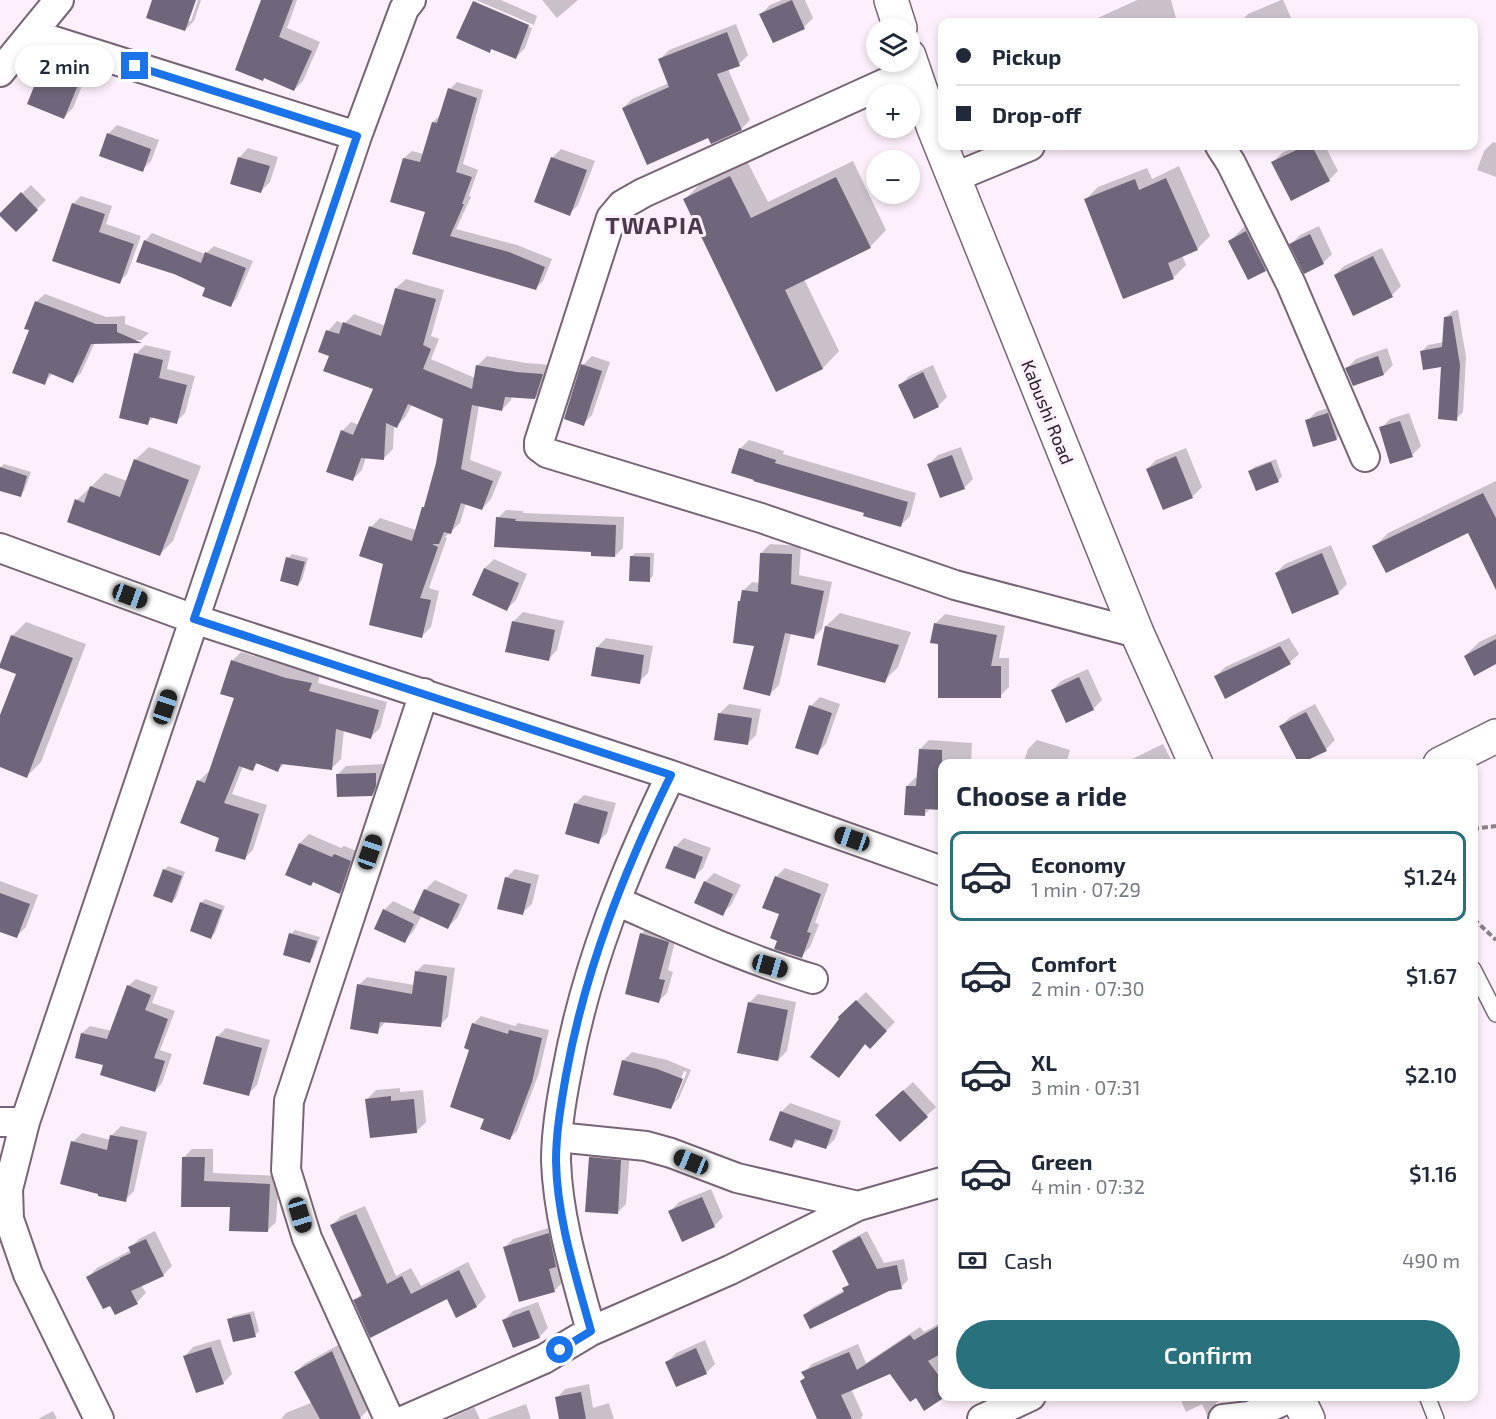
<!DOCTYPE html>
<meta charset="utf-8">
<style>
body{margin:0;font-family:"Exo 2",sans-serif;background:#f2f2f3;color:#1f2937;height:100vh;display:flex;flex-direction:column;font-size:22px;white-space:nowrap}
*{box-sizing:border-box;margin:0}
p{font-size:20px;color:#747a83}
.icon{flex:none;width:33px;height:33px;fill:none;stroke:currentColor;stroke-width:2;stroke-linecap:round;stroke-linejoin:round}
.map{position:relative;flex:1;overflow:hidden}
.panel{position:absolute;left:938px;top:759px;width:540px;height:642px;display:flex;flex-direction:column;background:#fff;border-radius:12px;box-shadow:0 3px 9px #0003}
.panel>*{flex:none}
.guide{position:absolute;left:938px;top:18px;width:540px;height:132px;border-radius:12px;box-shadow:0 3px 9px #0003;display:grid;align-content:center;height:132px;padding:0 18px;background:#fff}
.fabs{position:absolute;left:866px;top:18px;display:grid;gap:12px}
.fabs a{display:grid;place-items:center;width:54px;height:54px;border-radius:50%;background:#fff;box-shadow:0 3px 9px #0003;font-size:30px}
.end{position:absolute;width:27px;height:27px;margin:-14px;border:8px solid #1a73e8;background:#fff;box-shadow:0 0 0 3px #fff}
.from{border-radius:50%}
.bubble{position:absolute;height:42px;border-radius:21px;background:#fff;box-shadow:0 3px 9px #0003;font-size:20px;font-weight:600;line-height:42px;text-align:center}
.car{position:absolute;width:18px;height:36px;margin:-18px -9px;border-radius:8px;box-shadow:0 0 4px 2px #0007;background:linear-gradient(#222 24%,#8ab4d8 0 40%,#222 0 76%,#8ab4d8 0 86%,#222 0)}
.guide b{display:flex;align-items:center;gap:21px;height:57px;font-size:22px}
.guide b+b{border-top:2px solid #e0e1e3}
.guide i{width:15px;height:15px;background:#1f2937}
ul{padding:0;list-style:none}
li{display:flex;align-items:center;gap:18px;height:90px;margin:0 12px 9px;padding:0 6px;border:3px solid transparent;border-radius:12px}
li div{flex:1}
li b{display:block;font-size:22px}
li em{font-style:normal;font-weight:600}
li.on{border-color:#29717c}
li>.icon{width:54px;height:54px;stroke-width:1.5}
h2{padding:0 18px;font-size:27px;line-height:72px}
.pay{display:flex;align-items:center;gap:15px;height:66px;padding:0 18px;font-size:22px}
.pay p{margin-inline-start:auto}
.cta{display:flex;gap:12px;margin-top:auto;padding:12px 18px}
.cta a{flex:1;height:69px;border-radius:36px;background:#29717c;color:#fff;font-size:24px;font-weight:600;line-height:69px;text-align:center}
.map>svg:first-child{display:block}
.shadow{fill:#0003;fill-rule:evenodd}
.building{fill:#6f667c}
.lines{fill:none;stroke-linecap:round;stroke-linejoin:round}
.service-casing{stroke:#776476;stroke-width:18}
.minor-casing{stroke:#776476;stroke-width:32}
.secondary-casing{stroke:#776476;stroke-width:36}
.path{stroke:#8a8089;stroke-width:4;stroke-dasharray:6 3;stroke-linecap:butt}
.service{stroke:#fff;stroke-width:15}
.minor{stroke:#fff;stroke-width:28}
.secondary{stroke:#fff;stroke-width:33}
.route{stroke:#1a73e8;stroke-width:8}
.labels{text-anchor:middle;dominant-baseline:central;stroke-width:6;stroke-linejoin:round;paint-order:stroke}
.street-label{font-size:18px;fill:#2a222a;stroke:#fdf0fc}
.district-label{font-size:24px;font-weight:bold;letter-spacing:1.5px;fill:#4b3a4a;stroke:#fdf0fc}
</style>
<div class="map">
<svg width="1496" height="1419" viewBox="0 0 1496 1419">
<rect width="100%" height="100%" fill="#fdf0fc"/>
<path class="shadow" d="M153,0h41l-7,21h4l7,-21h3l-7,21 -9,9z
M263,0h34l-10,28 33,14 -17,39 -9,9z
M476,0h25l36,16 -3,9 -58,-25v4l56,24 -7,20 -9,9 -23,-9 -4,3 -31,-14z
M542,0h36l-21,18z
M782,0h23l8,18 -9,9 -31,14 -12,-27 9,-9z
M1137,0h34l6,22h-88z
M1281,0h2l10,22h-53l8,-8z
M736,24l12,31 -9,9 -11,5 22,51 -9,9 -32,7 -86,-28 9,-9 37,-16 -9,-24 9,-9z
M52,61l34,15 -13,32 -9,9 -21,-47z
M457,82l26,8 -20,74 15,6 -9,26 2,1 -15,32 61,16 35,14 -9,22 -8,8 -121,-36 13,-42 -23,-53 8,-7 12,3 9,-32 7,-7 10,-26z
M117,125l42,15 -8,21 -9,9 -34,-36z
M1493,142l3,1v34l-19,-7 7,-19z
M1298,146h27l13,25 -9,9 -56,-18 9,-9z
M248,148l30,9 -8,25 -9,9 -22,-33z
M561,149l34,12 -17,44 -9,9 -17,-56z
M747,161l21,41 85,-41 33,69 -16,17 -66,32 35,72 -16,17 -46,22 -92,-191 17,-17z
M1179,166l31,70 -13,13 -15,6 4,10 -13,13 -87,-79 12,-12 49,-19 5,11z
M31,185l15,15 -30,30 -15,-16z
M81,196l31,10 -6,18 35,12 -14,38 -8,8 -46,-78z
M1260,218l19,38 -14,13 -35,-28 14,-14z
M1319,226l13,28 -9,9 -32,-19 9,-9z
M152,233l53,21 9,-8 39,15 -16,37 -7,8 -85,-65z
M1382,248l19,38 -9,9 -57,-20 9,-9z
M406,279l38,11 -13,46 8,3 -8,20 44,19 3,-13 9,-9 39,7 26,2 -8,23 -9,10 -23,-2 -1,4 -9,10 -23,-5 -9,55 32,12 -11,27 -9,10 -16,-6 -6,20 -15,14 2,1 -18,50 10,3 -8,36 -9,9 -37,-73 -14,-36 9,-9 36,12 11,-26 11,-40 7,-46 -33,-14 -6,12 -9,10 -3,-1 -1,24 -10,10 -17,-2 -4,13 -9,9 -11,-48 9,-9 8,3 16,-37 -44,-33 -3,-24 9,-10 7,3 10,-10 32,12 10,-38z
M45,294l61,23 19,-1v8l24,9 -8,7 -46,2 -14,31 -9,8 -19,-8 -9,10 -13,-53 5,-28z
M1458,310l8,47 -3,55 -7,7 -13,-54 -21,-14 6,-6 16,-3 2,-25 7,-6z
M145,345l26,6 -4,18 28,7 -10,37 -9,9 -22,-5 -7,6 -11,-69z
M1387,348l6,17 -9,9 -37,-6 9,-9z
M592,356l18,6 -18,53 -9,9v-59z
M933,365l14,32 -9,9 -38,-21 9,-9z
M1337,405l8,25 -9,9 -29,-18 9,-9z
M1409,413l12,33 -9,9 -31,-27 9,-9z
M749,440l35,11 -1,3 133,39 -6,23 -9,9 -35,-13 -126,-63z
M149,447l52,19 -28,75 -14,14 -82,-55 28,-27 22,8 8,-21z
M961,447l12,32 -9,9 -35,-24 9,-9z
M1186,448l16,39 -9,9 -30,12 -16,-39 9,-9z
M1276,459l6,17 -4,5 -28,-10 4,-4z
M4,464l27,8 -7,19 -4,4 -20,-6v-21z
M1496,481v106l-27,-56 -95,16 14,-14z
M506,510l17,1v2l101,4 -1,31 -8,8 -22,-6 -95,-32z
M770,544l31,2 -2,29 33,7 -10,47 -9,9 -22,-5 -12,52 -9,9 -28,-95 1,-8 9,-9 8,1 1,-30z
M1331,545l16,39 -9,9 -62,-20 9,-9z
M635,553h19l-1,23 -4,4 -18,-23z
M292,554l16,4 -6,22 -4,5 -10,-27z
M494,559l33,15 -11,26 -9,9 -33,-14 11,-27z
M523,612l41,9 -7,29 -9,10 -34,-39z
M840,613l71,19 -13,35 -14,14 -66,-17 8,-38z
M945,614l60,12 -6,32h10v29l-9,9 -61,-53 -3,-20z
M26,622l60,22 -45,118 -14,14 -27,-10v-46l18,-47 -6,-37z
M1496,634v29l-31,-7 14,-14z
M606,638l47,8 -5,27 -9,9 -42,-35z
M1289,638l10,16 -9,8 -64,35 -10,-21 9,-9z
M241,652l55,17 24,5 -2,9 69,19 -7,26 -9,9 -27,-7 -3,29 -9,9 -47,-5 -7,7 -19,-8 -7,7 -9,-3 -11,28 35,11 -14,45 -9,9 -23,-22 -22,-56 9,-9 2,1 25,-76 -3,-36z
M1088,669l14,31 -9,9 -41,-19 9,-9z
M820,697l20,7 -14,40 -9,9 -6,-47z
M729,704l32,5 -5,26 -9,9 -27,-31z
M1315,704l20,36 -9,9 -45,-23 9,-9z
M929,740l43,3 -1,21h-29v45l-11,-1 -7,7 -17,-29 9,-9 2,1 2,-29z
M1037,740l33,10 -4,14h-43l5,-15z
M1163,744l10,20h-51z
M384,764v11l-3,11 -9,9 -35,-20 9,-9z
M584,795l32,8 -9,30 -9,9 -23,-38z
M309,834l32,14 3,-2 15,6 -10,31 -9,9 -26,-11 -27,-7 13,-31z
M684,838l27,10 -8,20 -9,9 -19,-30z
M168,866l17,6 -9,26 -4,4 -8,-32z
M785,868l44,16 -14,39 4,1 -9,23 -9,9 -20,-43 -5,-36z
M515,869l24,6 -7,29 -10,9 -16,-35z
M714,873l27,12 -10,20 -9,9 -17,-32z
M435,880l33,15 -11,23 -9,9 -26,-12 -9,17 -9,9 -20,-31 9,-9 23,11 10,-23z
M0,881l38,14 -12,32 -9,9 -17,-6z
M205,899l20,7 -10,27 -4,4 -10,-34z
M650,925l27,8 -9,37 5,2 -6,21 -9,9 -17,-68z
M295,930l25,7 -7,20 -4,4 -18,-27z
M424,964l31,4 -7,49 -8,8 -54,-4 -9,11 -18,-47 8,-8 47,8 2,-13z
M136,979l22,8 -6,16 23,8 -15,39 12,4 -10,29 -7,8 -50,-27 -23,-31 8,-7 22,5 16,-45z
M866,992l29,30 -25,25 -4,-4 -27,33 1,-59z
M758,994l38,8 -9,49 -9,9 -29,-57z
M481,1016l34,10 3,-3 31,7 -10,43 -22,58 -8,8 -23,-21 -15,-69 2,-25z
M226,1028l44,12 -13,45 -9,9 -31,-57z
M632,1052l35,8 24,10 -12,28 -9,9 -47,-46zM684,1071l3,1 -11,27h-3z
M913,1082l23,25 -36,33 -14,-34z
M400,1088v4l23,-2 3,32 -9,9 -50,-32 9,-9z
M790,1103l51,18 -6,18 -9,9 -26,-9 -8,7 -11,-34z
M121,1126l26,6 -13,59 -9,9 -52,-58 9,-9 29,7 1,-5z
M599,1148l31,4 -4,52 -9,9 -27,-56z
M192,1149h21v24l66,3 -3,46 -9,9 -35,-25h-49v-48z
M711,1189l12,28 -9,9 -44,-15 9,-9z
M365,1206l31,70 15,-8 10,18 47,-24 18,35 -9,9 -20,10 -10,-19 -92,4 7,-8 -30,-68 9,-9z
M558,1225l6,56 -9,9 -35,10 -16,-52 9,-9z
M155,1231l17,35 -9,9 -22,10 5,8 -9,9 -49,-25 9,-9 34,-18 -1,-2 9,-9z
M867,1231l17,32 20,-4 4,21 -7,7 -96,28 7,-7 33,-18 5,-7 -17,-31 7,-7z
M538,1302l10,26 -9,9 -35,-17 9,-9z
M254,1311l5,20 -4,4 -26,-15 4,-4z
M942,1322l1,74 -18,13 -9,-13 -25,-24 -40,17 12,26 -3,4h-41l-18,-38 5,-4 -3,-4 9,-9 46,-20 8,19 54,-36 4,5z
M220,1339l12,35 -9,9 -39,-26 9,-10z
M705,1340l10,24 -9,9 -39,-11 9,-9z
M340,1344l28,66 -9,9h-78l5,-6 27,-11 -17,-30 8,-8z
M589,1384l4,24 16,-5 5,16h-55l-2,-21 8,-9z
M1179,1396h48l-11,7v4l-9,8 -5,-11 -16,8z
M526,1404l5,15h-45z
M474,1407l6,12h-31z
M53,1411l4,8h-19z"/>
<path class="building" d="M152,0h44l-11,31 -39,-13z
M261,0h32l-14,37 33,14 -18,40 -30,-13 -1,3 -28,-11z
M792,0l13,29 -32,14 -14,-29z
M473,1l56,24 -13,34 -25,-10 -1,4 -34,-15z
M727,32l13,34 -23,8 25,56 -31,14 -3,-6 -61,27 -25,-57 47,-21 -11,-28z
M41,69l37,16 -14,34 -37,-15z
M448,88l29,10 -21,74 16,5 -10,27h2l-14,32 59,16 36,15 -9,23 -124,-36 13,-42 -35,-10 13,-44 17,4 12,-40 5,1z
M107,133l44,16 -8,23 -44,-16z
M1305,146h7l18,35 -39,20 -20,-39z
M238,157l32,9 -9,27 -31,-9z
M551,157l36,13 -17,46 -36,-14z
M730,176l21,42 85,-41 35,71 -86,42 38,79 -47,23 -93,-193z
M1166,178l32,72 -30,13 6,16 -51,20 -39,-100 51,-20 4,11z
M21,192l17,18 -22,22 -16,-16v-3z
M72,203l33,11 -6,18 35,12 -14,40 -68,-23z
M1246,231l20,40 -18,9 -20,-39z
M1310,234l14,30 -20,10 -15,-30z
M144,240l57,23 4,-11 41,16 -15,39 -29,-11 3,-8 -31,-14 -38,-12z
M1373,256l20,41 -40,19 -19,-41z
M395,288l41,11 -13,46 8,4 -8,20 49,20 4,-24 40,7 27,2 -8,25 -30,-2 -3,14 -30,-6 -11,64 32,12 -11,29 -21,-7 -10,31 -7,-2 -5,12h-7l6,3 -18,51 11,2 -9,38 -53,-13 14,-61 -24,-8 10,-30 43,15 10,-34h2l12,-44 7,-44 -35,-15 -11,24 -11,-5 -2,37 -23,-2 -8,23 -27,-9 15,-42 12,5 20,-46 -50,-18 6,-15 -11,-4 8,-22 13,4 4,-12 38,14z
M35,301l61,23h21v8l25,11 -51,1 -18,39 -24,-10 -4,12 -33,-12 17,-43 -5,-1z
M1452,316l8,49 -3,56 -19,-2 3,-52 -18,3 -3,-19 22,-4 2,-30z
M134,353l29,7 -4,18 28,7 -10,39 -27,-7 -2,8 -29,-7z
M1378,356l6,19 -31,11 -8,-18z
M581,364l21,7 -18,55 -20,-7z
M923,372l16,35 -25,12 -16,-34z
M1328,413l9,27 -24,7 -8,-27z
M1400,421l13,36 -23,7 -11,-37z
M739,448l37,12 -1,3 133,39 -7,25 -38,-11 1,-3 -111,-32 1,-1 -23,-7z
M952,455l13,34 -25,9 -13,-34z
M1176,456l17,42 -30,12 -17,-41z
M134,459l55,21 -29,76 -93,-34 8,-23 9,4 6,-17 30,11z
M1271,462l8,20 -23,9 -8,-20z
M0,467l27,9 -6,21 -21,-6z
M1483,493l13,25v72l-28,-57 -82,40 -14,-27z
M496,517l20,2 -1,2 101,4 -1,32 -24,-1v-4l-97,-5z
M760,553l32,1 -1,30 33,7 -10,48 -29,-6 -15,63 -27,-7 11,-43 -21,-3 5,-42h2l2,-11 16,2z
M1322,553l17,41 -47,20 -17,-41z
M630,556l20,1v25l-21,-1z
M286,557l19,5 -7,24 -18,-5z
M484,568l35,15 -12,28 -35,-16z
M512,621l43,9 -6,31 -44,-9z
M934,623l63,12 -6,31h10v32h-63v-54l-8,-1z
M825,626l74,19 -14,38 -68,-18z
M11,635l62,23 -46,120 -27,-11v-52l16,-41 -16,-6v-4z
M1496,639v25l-22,12 -10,-20z
M1280,646l11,18 -66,35 -11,-23z
M596,647l48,8 -4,29 -49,-8z
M231,660l55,18 26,5 -3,8 70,19 -8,29 -35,-10 -4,41 -51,-6 -3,8 -22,-9 -3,8 -14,-5 -15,37 35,11 -14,46 -30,-9 4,-13 -39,-15 17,-43 8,3 29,-85 -14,-4z
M1079,677l15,33 -28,13 -15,-33z
M809,705l23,8 -14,42 -23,-7z
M1306,712l21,39 -28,13 -20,-38z
M718,713l34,5 -4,27 -34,-5z
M919,749l23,1v60l-17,-1v7l-21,-1 2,-29h10z
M376,773v13l-4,10 -35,1 -1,-23z
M574,803l34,9 -9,32 -34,-10z
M299,843l33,14 2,-3 17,7 -11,33 -27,-12 -2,4 -26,-11z
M674,846l29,11 -8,22 -30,-11z
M163,869l19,7 -10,27 -19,-7z
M775,876l46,18 -14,38 4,1 -9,25 -28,-9 3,-8 -7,-3 9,-24 -17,-6z
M505,877l26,7 -8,31 -26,-6z
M704,881l29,13 -10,22 -29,-13z
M424,889l36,15 -12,25 -35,-16z
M0,893l30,11 -13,34 -17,-6z
M200,902l22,8 -11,29 -21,-8z
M383,909l31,15 -9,19 -31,-14z
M289,933l28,8 -7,22 -27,-8z
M640,933l29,9 -10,37 6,1 -6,23 -34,-9z
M415,971l32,5 -6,51 -61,-5 -2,12 -28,-5 7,-45 55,10z
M127,985l24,10 -6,15 23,9 -14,39 11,3 -10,31 -55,-17 3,-10 -28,-7 6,-25 26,6z
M856,1000l31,31 -17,18 -5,-5 -26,34 -29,-21 29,-38 -1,-2z
M748,1002l40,8 -10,51 -41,-8z
M472,1023l36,11 1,-4 33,8 -10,44 -22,58 -30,-11 4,-10 -34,-12 19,-57 -5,-2z
M216,1036l46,12 -13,48 -46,-12z
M622,1060l35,9 26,10 -12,30 -58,-14z
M903,1090l25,27 -28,25 -25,-27z
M391,1096v5l23,-2 3,34 -47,5 -5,-39z
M780,1111l53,19 -7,19 -31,-10 -3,9 -23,-8z
M110,1135l28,5 -12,62 -28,-6v-2l-38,-10 11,-43 36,9z
M182,1157h23l-1,24 66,3 -2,48 -39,-1 1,-24h-49z
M589,1157l32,3 -3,54 -33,-2z
M702,1197l13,30 -33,15 -14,-31z
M356,1214l31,70 15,-8 9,18 48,-24 18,37 -21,11 -9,-19 -77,39 -17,-38 9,-4 -32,-71z
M549,1233l7,34 -7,2 6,23 -36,10 -16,-55z
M860,1236l17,33 20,-4 5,24 -13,2 -79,38 -7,-14 41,-23 -2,-4 7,-3 -17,-34z
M146,1239l18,37 -33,15 7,13 -23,11 -5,-9 -7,3 -17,-32 34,-18v-1l11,-5 -3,-6z
M529,1310l11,28 -27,10 -11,-28z
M250,1314l6,23 -23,5 -6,-23z
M942,1324v29l-14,8 14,19v19l-18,12 -8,-13 -6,4 -20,-28 -49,21 11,24h-35l-17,-38 5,-3 -4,-6 48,-20 8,18 53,-35 4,5z
M211,1347l13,37 -28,9 -13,-37z
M696,1348l11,26 -31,13 -11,-25z
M332,1351l29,68h-41l-26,-47z
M581,1392l5,27h-27l-4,-22z"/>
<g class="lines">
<g class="service-casing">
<path id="service" d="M1473,969l23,45
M1427,1396l9,23"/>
</g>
<g class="minor-casing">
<path id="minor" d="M32,34l325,102
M914,70l-271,123 -21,12 -11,13 -72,224v5l8,6 214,65 194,67 182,48
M0,72l59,-72
M1220,146l11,17 60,121 74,173
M953,178l77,-32
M0,548l194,71 477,156 271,96
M616,901c65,28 129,58 197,78
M0,1122h25
M557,1137l89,9 25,7 66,25 121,28
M591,1331c-15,-55 -33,-112 -35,-170 0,-30 5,-60 11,-90 19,-104 58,-201 104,-296
M99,1419l-71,-145 -19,-55 -1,-30 17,-67 332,-986 47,-127 7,-9
M389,1419l-82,-181 -21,-68 3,-69 135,-408
M407,1419l137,-60 47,-28 139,-61 128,-64 84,-24
M982,1419l49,-23
M1223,1419l27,-3 44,-20"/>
</g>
<g class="secondary-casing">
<path id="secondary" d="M891,0l9,28
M909,56l24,70 204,507 59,131
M1440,764l56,-28
M1297,1396l11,23"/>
</g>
<path class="path" d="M1473,829l23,-3
M1473,921l4,1 19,18"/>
<use href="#service" class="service"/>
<use href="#minor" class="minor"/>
<use href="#secondary" class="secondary"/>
</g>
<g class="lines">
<path class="route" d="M135,66l222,70 -163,483 477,156c-47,96 -86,195 -105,300 -5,29 -10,58 -10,86 1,58 20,115 35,170l-31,19"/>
</g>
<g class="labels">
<g class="street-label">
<text transform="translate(1048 412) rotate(68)">Kabushi Road</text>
</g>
<g class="district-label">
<text x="655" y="224">TWAPIA</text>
</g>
</g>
</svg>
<div class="fabs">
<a><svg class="icon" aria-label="layers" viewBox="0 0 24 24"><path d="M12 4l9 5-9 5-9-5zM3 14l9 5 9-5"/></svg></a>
<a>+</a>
<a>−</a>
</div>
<i class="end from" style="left:560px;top:1350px"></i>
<i class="end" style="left:135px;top:66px"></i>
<div class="bubble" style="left:15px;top:45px;width:99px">2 min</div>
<i class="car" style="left:130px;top:596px;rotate:110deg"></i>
<i class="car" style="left:165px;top:707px;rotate:19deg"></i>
<i class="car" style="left:852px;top:839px;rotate:289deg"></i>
<i class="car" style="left:370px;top:852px;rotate:19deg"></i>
<i class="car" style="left:770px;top:966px;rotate:106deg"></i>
<i class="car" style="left:691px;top:1162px;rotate:292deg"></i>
<i class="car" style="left:300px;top:1215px;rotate:163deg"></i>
<div class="guide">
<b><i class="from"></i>Pickup</b>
<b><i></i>Drop-off</b>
</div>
<section class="panel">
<h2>Choose a ride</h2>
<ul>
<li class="on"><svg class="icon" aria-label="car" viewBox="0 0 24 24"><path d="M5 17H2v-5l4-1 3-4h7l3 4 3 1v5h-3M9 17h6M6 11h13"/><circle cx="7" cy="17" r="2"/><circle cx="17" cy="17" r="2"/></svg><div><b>Economy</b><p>1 min · 07:29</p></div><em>$1.24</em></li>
<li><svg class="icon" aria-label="car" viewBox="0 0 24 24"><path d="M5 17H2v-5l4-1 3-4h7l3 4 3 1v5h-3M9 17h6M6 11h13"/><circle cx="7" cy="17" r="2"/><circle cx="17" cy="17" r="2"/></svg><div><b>Comfort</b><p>2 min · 07:30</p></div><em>$1.67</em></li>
<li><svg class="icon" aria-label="car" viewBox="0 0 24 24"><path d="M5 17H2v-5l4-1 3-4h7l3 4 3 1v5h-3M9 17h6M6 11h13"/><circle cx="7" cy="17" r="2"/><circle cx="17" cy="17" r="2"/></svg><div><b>XL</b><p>3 min · 07:31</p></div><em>$2.10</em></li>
<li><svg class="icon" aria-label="car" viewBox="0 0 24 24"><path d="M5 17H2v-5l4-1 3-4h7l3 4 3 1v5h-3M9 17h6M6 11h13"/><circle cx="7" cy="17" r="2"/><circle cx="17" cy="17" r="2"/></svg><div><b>Green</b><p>4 min · 07:32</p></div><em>$1.16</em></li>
</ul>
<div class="pay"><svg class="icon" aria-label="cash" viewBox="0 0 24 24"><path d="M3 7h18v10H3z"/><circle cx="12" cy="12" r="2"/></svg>Cash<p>490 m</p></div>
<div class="cta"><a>Confirm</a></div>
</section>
</div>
